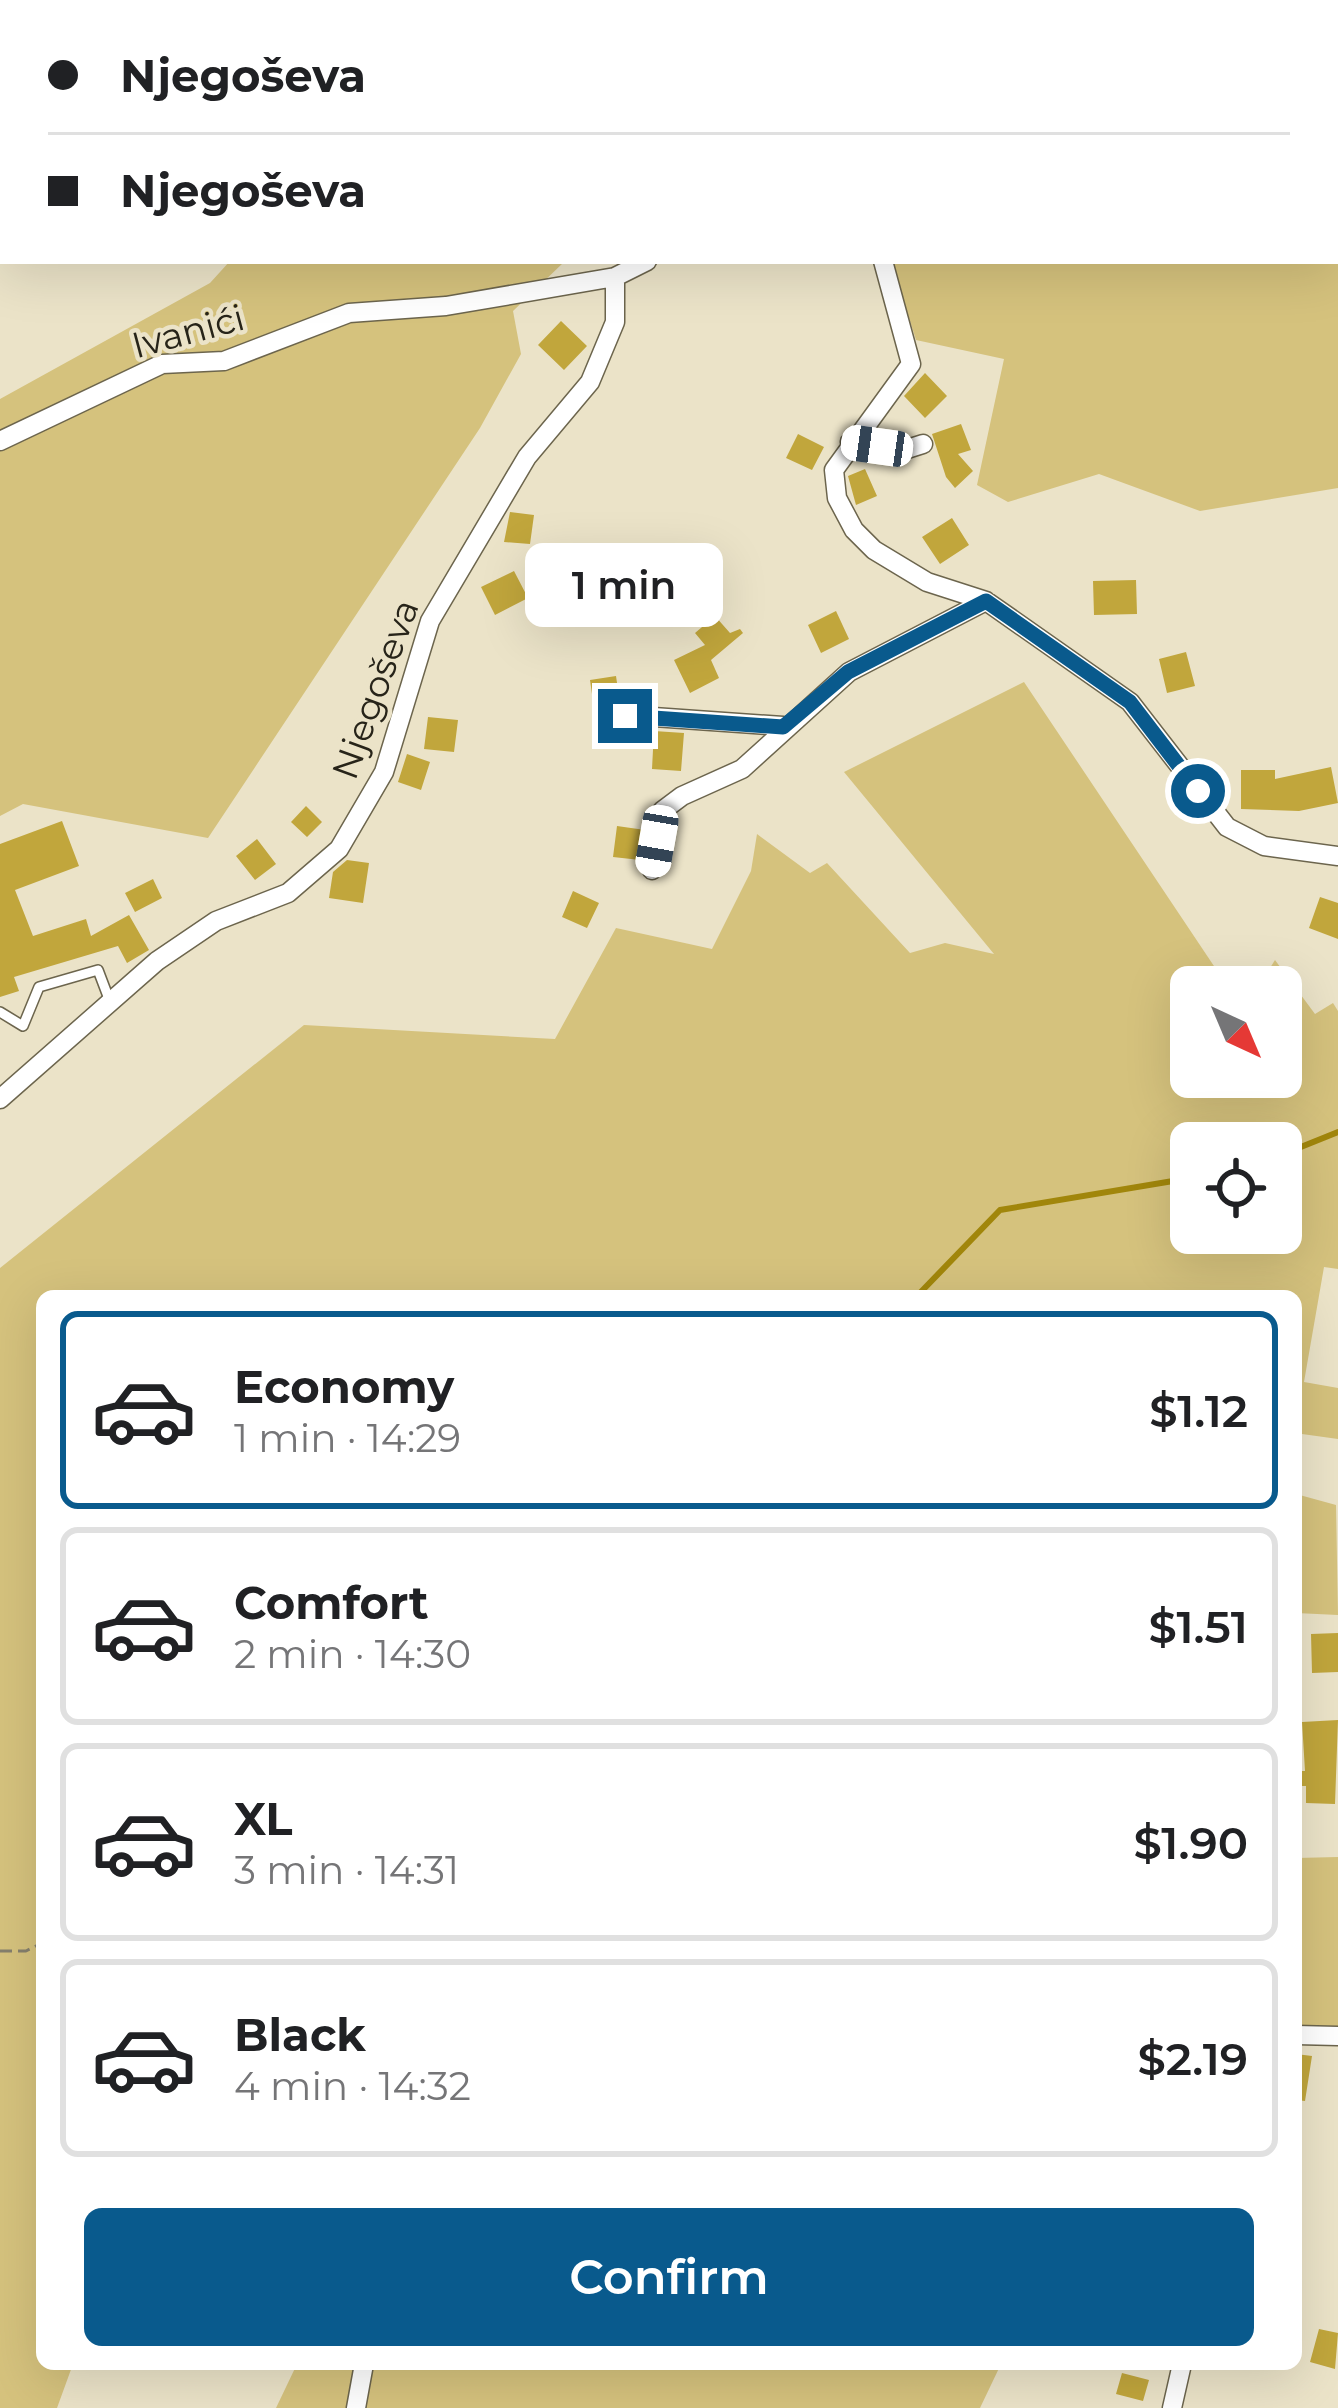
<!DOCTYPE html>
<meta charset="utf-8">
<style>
body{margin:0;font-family:Montserrat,sans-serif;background:#f2f2f2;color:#202124;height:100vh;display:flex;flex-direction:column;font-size:45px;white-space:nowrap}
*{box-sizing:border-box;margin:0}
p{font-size:39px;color:#757577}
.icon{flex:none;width:66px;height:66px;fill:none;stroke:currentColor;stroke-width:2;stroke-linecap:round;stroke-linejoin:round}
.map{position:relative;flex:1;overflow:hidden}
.side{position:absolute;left:36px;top:1290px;width:1266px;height:1080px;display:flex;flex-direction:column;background:#fff;border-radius:18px;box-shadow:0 12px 48px #0002}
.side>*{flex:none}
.top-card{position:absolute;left:0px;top:0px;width:1338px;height:264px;box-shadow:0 12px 48px #0002;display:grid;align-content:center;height:264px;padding:0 48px;background:#fff}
.needle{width:78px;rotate:136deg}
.fabs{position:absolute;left:1170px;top:966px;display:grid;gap:24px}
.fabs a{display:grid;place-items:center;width:132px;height:132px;border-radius:18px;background:#fff;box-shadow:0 12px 48px #0002;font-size:60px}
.end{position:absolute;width:54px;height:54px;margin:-27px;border:15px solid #095a8d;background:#fff;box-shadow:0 0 0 6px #fff}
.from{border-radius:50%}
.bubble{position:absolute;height:84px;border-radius:18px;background:#fff;box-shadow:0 12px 48px #0002;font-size:39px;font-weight:600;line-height:84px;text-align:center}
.car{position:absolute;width:36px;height:72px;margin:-36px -18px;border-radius:15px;box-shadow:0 0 9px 3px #0007;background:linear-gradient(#fff 24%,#345 0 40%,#fff 0 76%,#345 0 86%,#fff 0)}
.top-card b{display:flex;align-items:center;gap:42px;height:114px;font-size:45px}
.top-card b+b{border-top:3px solid #e0e0e0}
.top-card i{width:30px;height:30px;background:#202124}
ul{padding:21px 0 0;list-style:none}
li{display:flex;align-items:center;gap:36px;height:198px;margin:0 24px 18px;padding:0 24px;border:6px solid #e0e0e0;border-radius:18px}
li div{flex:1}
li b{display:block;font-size:45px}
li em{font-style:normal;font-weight:600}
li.selected{border-color:#095a8d}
li>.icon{width:108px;height:108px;stroke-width:1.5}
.button{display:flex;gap:24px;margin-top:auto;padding:24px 48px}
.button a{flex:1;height:138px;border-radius:18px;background:#095a8d;color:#fff;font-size:48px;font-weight:600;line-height:138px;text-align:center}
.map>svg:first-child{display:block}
.green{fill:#d5c27d;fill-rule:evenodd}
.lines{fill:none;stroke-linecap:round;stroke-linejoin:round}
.stream{stroke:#a1860b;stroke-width:6}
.building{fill:#c1a63c}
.service-casing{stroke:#6c654d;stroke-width:12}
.minor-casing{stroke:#6c654d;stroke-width:21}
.path{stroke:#857f6d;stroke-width:3;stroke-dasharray:12 6;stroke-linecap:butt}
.service{stroke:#fff;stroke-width:9}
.minor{stroke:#fff;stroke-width:18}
.route{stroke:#095a8d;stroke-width:15}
.labels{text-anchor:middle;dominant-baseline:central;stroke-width:9;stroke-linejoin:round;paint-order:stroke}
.street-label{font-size:36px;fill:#272419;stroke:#ebe3c8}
</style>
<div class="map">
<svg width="1338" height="2408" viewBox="0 0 1338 2408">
<rect width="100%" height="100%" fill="#ebe3c8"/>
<path class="green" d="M845,0h493v488l-138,23 -101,-37 -91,28 -31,-17 27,-126 -88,-19 -25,-79h444v-258z
M230,261l333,2 -50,48 8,43 -41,74 -272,410 -185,-34 -23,12v-417l210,-116z
M1024,682l204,305h-37v90h90v-90h-23l17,-27 40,54 18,-11 5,8v258l-14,-2 -20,115 34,6v51l-36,-5 -6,31v-169h-1254v1068h31l-16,44h-57v-1140l304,-243 251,14 61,-111 96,21 39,-78 6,-37 53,39 17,-10 83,90 35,-10 49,11 -150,-182zM1191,1143h90v90h-90z
M1296,1494l40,11 2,110 -42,-2z
M1338,1857v171h-42v-170z
M297,2364h704l-21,44h-704z"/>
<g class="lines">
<path class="stream" d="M1281,1155l57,-23
M917,1296l83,-86 191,-32"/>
</g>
<path class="building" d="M561,321l26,25 -23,24 -26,-25z
M925,373l22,23 -22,22 -21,-22z
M961,424l10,26 -13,4 15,17 -18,17 -9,-11 -14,-43z
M798,434l26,13 -12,23 -26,-12z
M865,469l12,27 -21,9 -8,-29z
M510,512l24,3 -4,29 -26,-2z
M952,518l17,27 -29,19 -18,-27z
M514,571l14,27 -33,17 -14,-28z
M1136,580l1,34 -43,1 -1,-34z
M836,611l13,28 -28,14 -13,-28z
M715,616l15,17 10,-4 3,4 -32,27 8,18 -29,15 -16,-33 31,-15 -10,-12z
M1186,652l9,34 -28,7 -8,-34z
M616,676l4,27 -8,10 -17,2 -5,-35z
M428,717l30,3 -4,32 -30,-3z
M654,731l30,2 -3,38 -29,-2z
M407,754l23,8 -9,28 -23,-8z
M1331,767l7,36 -39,8 -58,-2v-39h34v9z
M306,806l16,16 -15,15 -16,-15z
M62,821l17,45 -64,24 18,46 53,-17 5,17 38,-21 20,35 -22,13 -9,-17 -104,31 5,14 -19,6v-153z
M617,826l28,4 -5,30 -27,-3z
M257,839l19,25 -21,16 -19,-24z
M347,860l22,3 -6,40 -34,-5 4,-26z
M153,879l9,19 -27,14 -10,-19z
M573,891l26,12 -12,25 -25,-11z
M1320,897l18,6v36l-29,-11z
M1338,1633v39l-26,1 -1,-39z
M1338,1720l-3,84 -29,-1v-17h-10v-15h9l-3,-49z
M1296,2054l16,2 -7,45 -9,-1z
M1319,2329l19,4 -3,36 -25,-7z
M1122,2373l27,7 -6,21 -27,-7z"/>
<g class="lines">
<g class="service-casing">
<path id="service" d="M0,1012l23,14 16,-39 59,-17 11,29"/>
</g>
<g class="minor-casing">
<path id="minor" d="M836,0l1,3
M710,3v-3
M883,261l28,103 -77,106 3,28 17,32 20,20 53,32 59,19 144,101 97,125 37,19 74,10
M0,441l162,-77 62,-3 125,-48 97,-7 169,-29
M850,442l54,8 19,-6
M625,715l158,11
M652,870l10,-59 20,-15 60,-27 107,-97 137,-71
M0,1099l157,-138 59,-40 72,-28 51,-44 45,-77 46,-151 97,-164 63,-75 25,-60v-45l32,-16
M1296,2035l42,1
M356,2408l8,-44
M1172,2408l10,-44"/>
</g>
<path class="path" d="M0,1951h26l16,-8"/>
<use href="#service" class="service"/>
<use href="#minor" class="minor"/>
</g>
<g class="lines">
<path class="route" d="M625,716l158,11 65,-55 138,-71 144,101 68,89"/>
</g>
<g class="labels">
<g class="street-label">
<text transform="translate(188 331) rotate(-15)">Ivanići</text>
<text transform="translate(375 689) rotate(-70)">Njegoševa</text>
</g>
</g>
</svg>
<div class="fabs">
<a><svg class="needle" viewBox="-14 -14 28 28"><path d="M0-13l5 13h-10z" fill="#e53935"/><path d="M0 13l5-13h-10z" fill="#757577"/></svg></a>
<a><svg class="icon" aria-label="locate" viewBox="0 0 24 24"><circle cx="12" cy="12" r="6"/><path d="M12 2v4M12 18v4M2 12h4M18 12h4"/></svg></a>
</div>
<i class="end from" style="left:1198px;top:791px"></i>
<i class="end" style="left:625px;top:716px"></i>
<div class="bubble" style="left:525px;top:543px;width:198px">1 min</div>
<i class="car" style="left:877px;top:446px;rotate:278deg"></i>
<i class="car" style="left:657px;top:841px;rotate:190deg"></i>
<div class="top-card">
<b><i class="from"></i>Njegoševa</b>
<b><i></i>Njegoševa</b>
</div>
<section class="side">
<ul>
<li class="selected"><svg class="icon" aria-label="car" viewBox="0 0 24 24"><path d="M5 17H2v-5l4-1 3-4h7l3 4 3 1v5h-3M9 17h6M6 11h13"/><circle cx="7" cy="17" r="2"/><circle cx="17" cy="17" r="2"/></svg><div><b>Economy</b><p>1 min · 14:29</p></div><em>$1.12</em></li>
<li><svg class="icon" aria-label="car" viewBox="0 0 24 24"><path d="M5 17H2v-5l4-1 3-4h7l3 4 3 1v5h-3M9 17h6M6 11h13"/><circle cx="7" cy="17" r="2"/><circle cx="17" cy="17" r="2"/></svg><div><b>Comfort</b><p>2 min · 14:30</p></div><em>$1.51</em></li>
<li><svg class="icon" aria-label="car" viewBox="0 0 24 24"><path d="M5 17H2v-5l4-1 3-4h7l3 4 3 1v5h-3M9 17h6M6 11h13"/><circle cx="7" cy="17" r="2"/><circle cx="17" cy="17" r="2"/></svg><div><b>XL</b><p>3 min · 14:31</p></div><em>$1.90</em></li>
<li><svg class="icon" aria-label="car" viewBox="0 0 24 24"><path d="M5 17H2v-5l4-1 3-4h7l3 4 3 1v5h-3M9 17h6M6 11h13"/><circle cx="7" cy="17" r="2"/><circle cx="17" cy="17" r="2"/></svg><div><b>Black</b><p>4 min · 14:32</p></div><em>$2.19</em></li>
</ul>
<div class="button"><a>Confirm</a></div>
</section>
</div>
